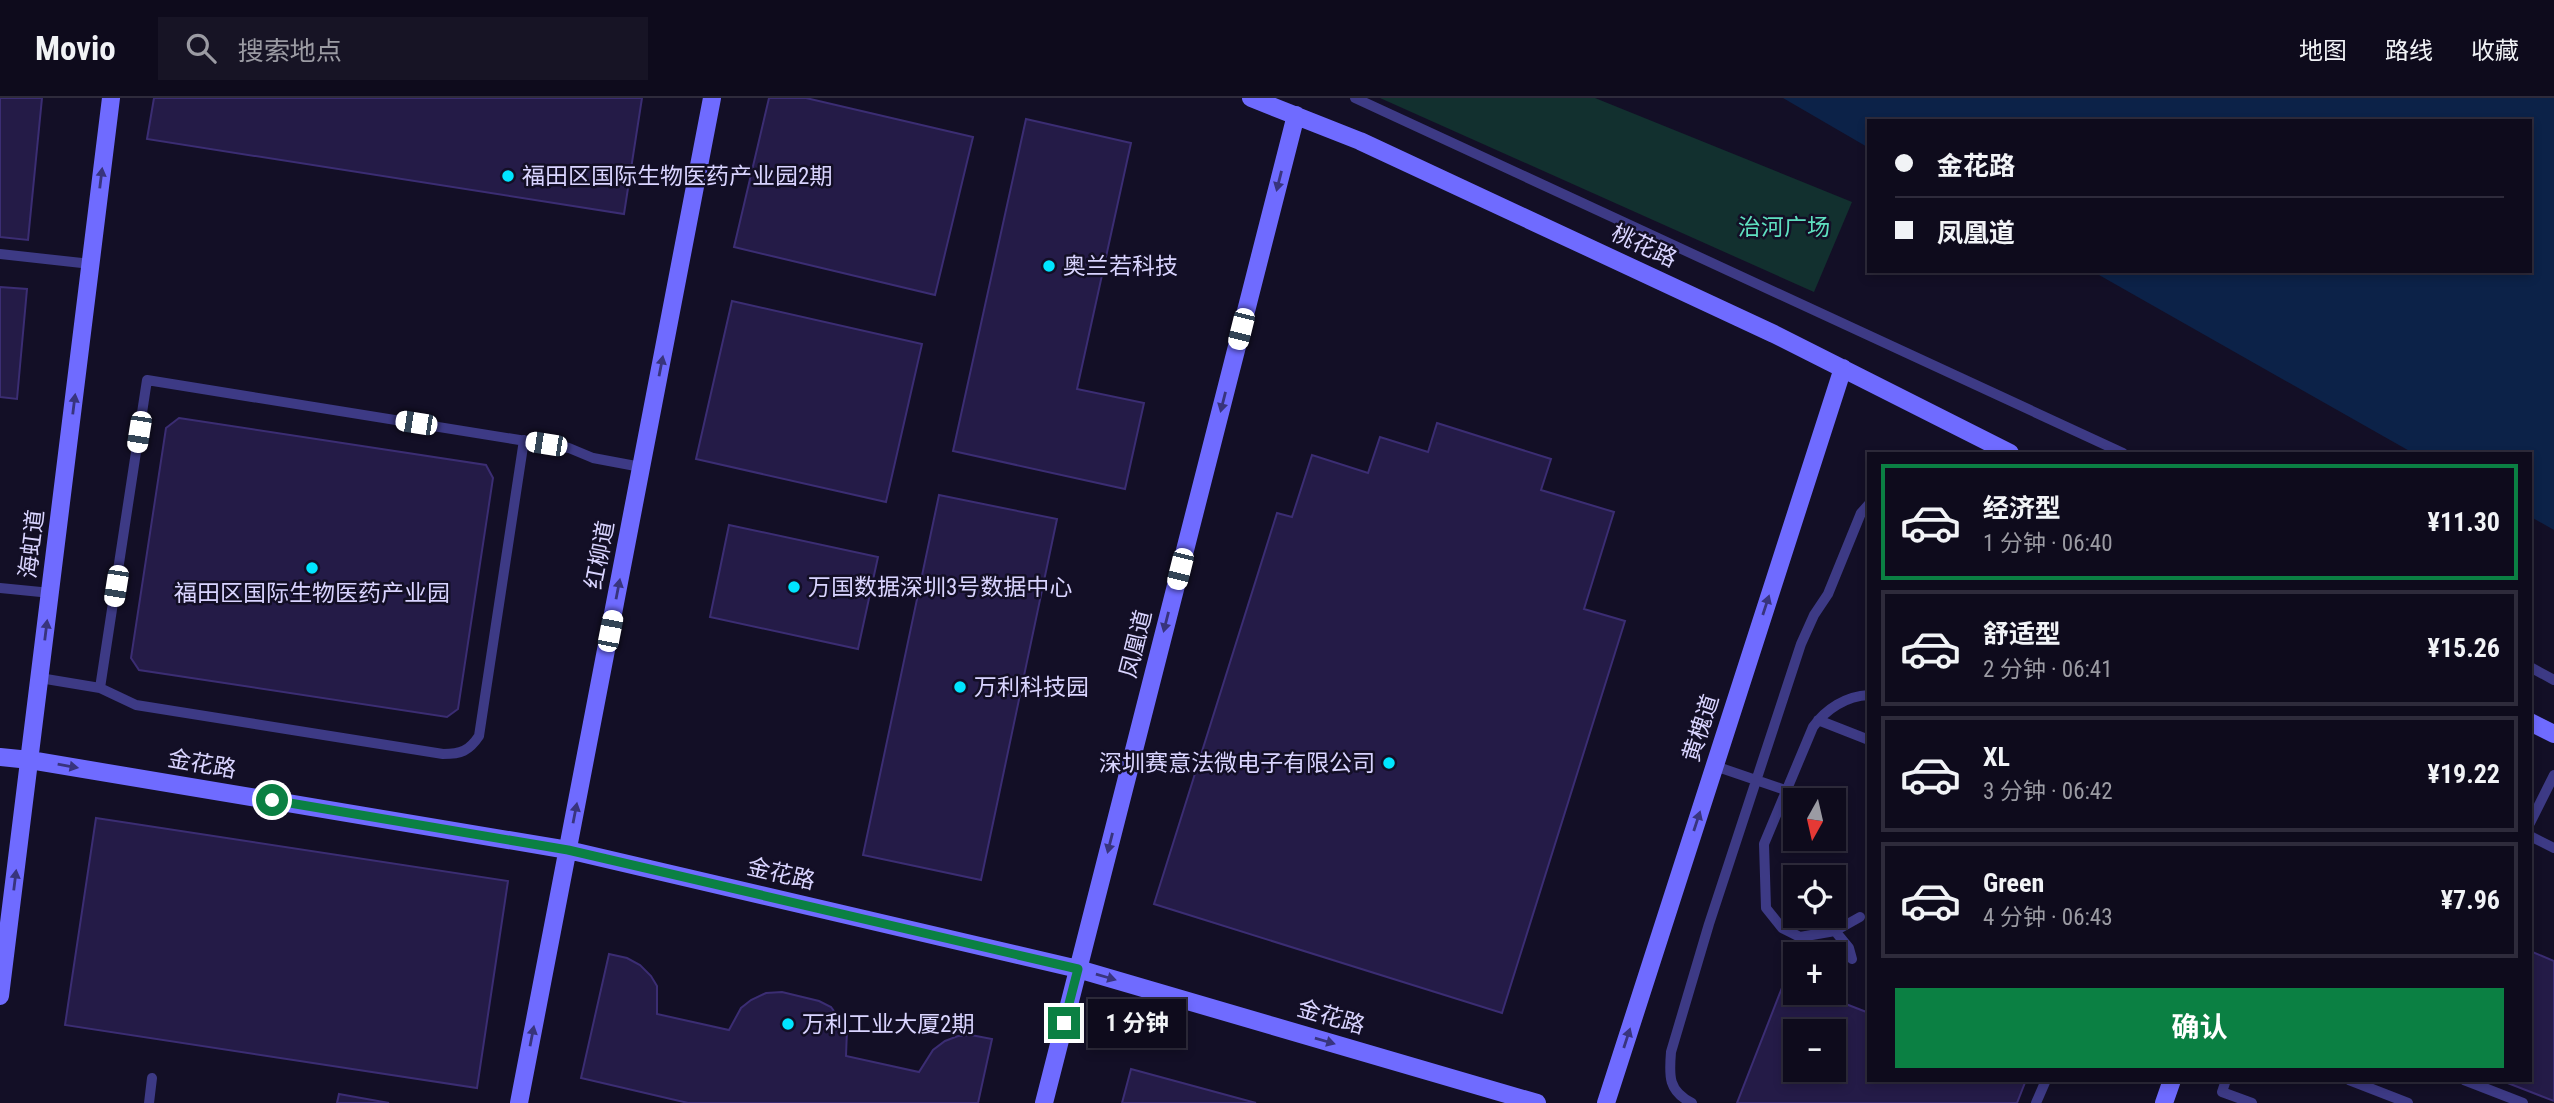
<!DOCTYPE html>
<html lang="zh">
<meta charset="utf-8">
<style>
body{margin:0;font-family:"Roboto Condensed","Noto Sans SC",sans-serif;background:#171425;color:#f1f3f6;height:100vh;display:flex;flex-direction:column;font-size:26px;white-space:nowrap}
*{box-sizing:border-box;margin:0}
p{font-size:23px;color:#9b9ba3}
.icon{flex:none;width:38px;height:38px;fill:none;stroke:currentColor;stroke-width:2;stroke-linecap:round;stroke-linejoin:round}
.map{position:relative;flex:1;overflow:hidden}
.drawer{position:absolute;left:1867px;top:354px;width:665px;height:630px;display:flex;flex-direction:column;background:#0e0b1c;border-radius:0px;box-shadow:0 4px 10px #0003,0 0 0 2px #2e2b3b}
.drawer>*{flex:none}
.banner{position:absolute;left:1867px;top:21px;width:665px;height:154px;border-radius:0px;box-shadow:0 4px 10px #0003,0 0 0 2px #2e2b3b;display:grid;align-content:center;height:154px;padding:0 28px;background:#0e0b1c}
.needle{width:46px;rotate:188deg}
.fabs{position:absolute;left:1783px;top:690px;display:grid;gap:14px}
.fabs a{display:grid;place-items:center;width:63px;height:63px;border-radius:0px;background:#0e0b1c;box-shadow:0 4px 10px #0003,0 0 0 2px #2e2b3b;font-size:35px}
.end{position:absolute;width:32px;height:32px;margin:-16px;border:9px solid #0b8043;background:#fff;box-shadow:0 0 0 4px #fff}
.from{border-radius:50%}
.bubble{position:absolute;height:49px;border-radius:0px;background:#0e0b1c;box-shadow:0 4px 10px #0003,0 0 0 2px #2e2b3b;font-size:23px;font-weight:700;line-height:49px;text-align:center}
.car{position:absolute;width:21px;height:42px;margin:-21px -10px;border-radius:9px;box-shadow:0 0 5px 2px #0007;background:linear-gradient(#fff 24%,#345 0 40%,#fff 0 76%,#345 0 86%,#fff 0)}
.banner b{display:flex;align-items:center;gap:24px;height:66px;font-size:26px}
.banner b+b{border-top:2px solid #2e2b3b}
.banner i{width:18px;height:18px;background:#f1f3f6}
ul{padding:12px 0 0;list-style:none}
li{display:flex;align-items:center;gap:21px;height:116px;margin:0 14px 10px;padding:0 14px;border:4px solid #2e2b3b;border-radius:0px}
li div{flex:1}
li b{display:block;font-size:26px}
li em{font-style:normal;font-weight:700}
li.on{border-color:#0b8043}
li>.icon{width:63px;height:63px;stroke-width:1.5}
.cta{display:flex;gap:14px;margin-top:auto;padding:14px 28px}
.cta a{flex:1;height:80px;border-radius:0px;background:#0b8043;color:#fff;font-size:28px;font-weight:700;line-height:80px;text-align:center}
header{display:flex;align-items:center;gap:42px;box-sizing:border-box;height:98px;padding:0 35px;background:#0e0b1c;border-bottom:2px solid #2e2b3b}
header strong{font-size:33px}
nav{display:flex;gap:38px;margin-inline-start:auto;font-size:24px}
.search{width:490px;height:63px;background:#171425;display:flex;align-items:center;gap:18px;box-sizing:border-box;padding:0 24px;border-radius:0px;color:#9b9ba3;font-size:26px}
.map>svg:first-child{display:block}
.green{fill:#12302f}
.water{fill:#0c2248}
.building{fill:#241b47;stroke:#3b2d73;stroke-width:2;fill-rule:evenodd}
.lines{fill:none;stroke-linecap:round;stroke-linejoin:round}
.lane{stroke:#3d3a85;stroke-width:10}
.secondary{stroke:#6f6bff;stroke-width:18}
.oneway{fill:#38347d}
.route{stroke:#0b8043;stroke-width:9}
.poi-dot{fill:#00e5ff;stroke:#130f26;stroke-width:2.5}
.labels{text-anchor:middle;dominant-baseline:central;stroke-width:5;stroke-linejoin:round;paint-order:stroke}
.poi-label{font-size:23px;fill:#d9d4ff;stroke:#130f26;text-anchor:start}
.park-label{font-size:23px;fill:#5fe0c0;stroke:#130f26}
.street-label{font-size:23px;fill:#d9d4ff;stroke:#130f26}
</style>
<header>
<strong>Movio</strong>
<div class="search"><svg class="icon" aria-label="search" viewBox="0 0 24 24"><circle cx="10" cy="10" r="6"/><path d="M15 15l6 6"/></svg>搜索地点</div>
<nav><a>地图</a><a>路线</a><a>收藏</a></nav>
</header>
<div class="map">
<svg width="2554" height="1005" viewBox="0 0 2554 1005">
<rect width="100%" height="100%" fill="#130f26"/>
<path class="green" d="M1380,0h215l257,104 -38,90z"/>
<path class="water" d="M1783,0h771v432l-23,-13 -1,-64h-117l-321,-182h438v-150h-661v27z"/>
<path class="building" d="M0,0h42l-14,142 -28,-3z
M154,0h488l-18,116 -477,-75z
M769,0h37l167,39 -38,158 -201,-48z
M1026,21l105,24 -54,246 67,14 -19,86 -172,-38z
M0,189l27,2 -10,110 -17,-2z
M732,203l190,43 -36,158 -190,-43z
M179,320l307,47 7,13 -35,231 -11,8 -308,-47 -8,-12 35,-230z
M1437,325l114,36 -10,31 73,22 -30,97 41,12 -123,392 -348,-109 123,-391 15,4 20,-62 56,18 12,-36 48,15z
M939,397l118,24 -76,361 -118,-25z
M729,427l149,32 -20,92 -148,-32z
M96,720l412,63 -31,207 -412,-63z
M2530,853l24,10v140l-54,-21h30z
M609,856l18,4 13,7 11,11 6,10v28l72,16 12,-22 10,-8 15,-7 16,-1 37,9 12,6 16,22 -1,27 73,16 14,-22 12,-9 13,-5 13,-1 21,4 -14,64h-290l-107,-25z
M1785,882l11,4v8h19l54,21v67h157l-9,23h-280zM1796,933h38v38h-38z
M1131,971l125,34h-134z
M339,996l50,9h-52z"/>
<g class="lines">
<path class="lane" d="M1355,0l768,355
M0,156l91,10
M0,490l51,5
M2530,569l24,13
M40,580l60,10 36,17 307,49c18,0 26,-3 36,-18l45,-296
M100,590l47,-308 422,68 24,10 48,9
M1818,622l51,20
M1715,668l70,24
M2530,725l24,-48
M2530,738l24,12
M1860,819l-25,14 -35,6 -18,-9 -16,-20 -2,-64 49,-117c13,-18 33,-31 56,-32
M1835,833l14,17 3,11
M2226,982l-4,12 30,11
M2349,982l59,23
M2464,982l59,23
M149,1005l3,-25
M1692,1005c-24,-12 -23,-27 -21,-51l38,-128 92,-280 13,-29 14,-21 33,-81 8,-9
M2036,1005l10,-23"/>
<path class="secondary" d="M1251,0l109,43 414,193 236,119
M2530,624l24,12
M0,659l30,3 538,90 510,119 459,134
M0,898l111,-898
M519,1005l193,-1005
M1044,1005l252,-988
M1606,1005l237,-735
M2164,1005l8,-23"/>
</g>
<defs><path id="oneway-solid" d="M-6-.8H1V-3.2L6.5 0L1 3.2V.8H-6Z" transform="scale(1.75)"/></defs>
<g class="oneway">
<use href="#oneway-solid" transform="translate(101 80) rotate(-83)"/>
<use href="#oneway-solid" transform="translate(1279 83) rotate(104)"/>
<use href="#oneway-solid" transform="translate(661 268) rotate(-79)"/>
<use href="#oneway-solid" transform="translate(1223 304) rotate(104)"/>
<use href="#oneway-solid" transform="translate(74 306) rotate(-83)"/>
<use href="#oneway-solid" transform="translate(618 491) rotate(-79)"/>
<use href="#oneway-solid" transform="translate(1766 507) rotate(-72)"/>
<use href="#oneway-solid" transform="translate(1166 524) rotate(104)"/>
<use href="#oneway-solid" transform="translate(46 532) rotate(-83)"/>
<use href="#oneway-solid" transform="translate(68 668) rotate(10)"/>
<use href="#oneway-solid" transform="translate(575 715) rotate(-79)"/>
<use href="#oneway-solid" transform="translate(1697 723) rotate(-72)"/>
<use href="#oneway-solid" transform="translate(1110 745) rotate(104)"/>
<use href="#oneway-solid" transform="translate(15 782) rotate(-83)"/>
<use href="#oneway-solid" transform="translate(1106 879) rotate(16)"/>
<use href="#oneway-solid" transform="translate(532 938) rotate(-79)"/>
<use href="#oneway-solid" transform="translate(1627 940) rotate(-72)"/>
<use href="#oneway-solid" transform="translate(1325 943) rotate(16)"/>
</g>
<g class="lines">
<path class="route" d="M272,702l296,50 510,119 -14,54"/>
</g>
<g class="poi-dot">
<circle cx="508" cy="78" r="7"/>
<circle cx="1049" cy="168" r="7"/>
<circle cx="312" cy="470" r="7"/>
<circle cx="794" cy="489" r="7"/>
<circle cx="960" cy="589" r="7"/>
<circle cx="1389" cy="665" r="7"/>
<circle cx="788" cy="926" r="7"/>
</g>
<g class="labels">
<g class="poi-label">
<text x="522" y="78">福田区国际生物医药产业园2期</text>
<text x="1063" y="168">奥兰若科技</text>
<text x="808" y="489">万国数据深圳3号数据中心</text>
<text x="312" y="495" text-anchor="middle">福田区国际生物医药产业园</text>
<text x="974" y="589">万利科技园</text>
<text x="1375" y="665" text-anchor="end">深圳赛意法微电子有限公司</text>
<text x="802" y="926">万利工业大厦2期</text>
</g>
<g class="park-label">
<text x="1784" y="129">治河广场</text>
</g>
<g class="street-label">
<text transform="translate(1644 148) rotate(25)">桃花路</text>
<text transform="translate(32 446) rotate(-83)">海虹道</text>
<text transform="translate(600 457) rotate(-79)">红柳道</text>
<text transform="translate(1136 546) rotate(-76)">凤凰道</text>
<text transform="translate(1701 630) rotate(-72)">黄槐道</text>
<text transform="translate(202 666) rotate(10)">金花路</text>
<text transform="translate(781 776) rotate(13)">金花路</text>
<text transform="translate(1331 919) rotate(16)">金花路</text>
</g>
</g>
</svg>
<div class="fabs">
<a><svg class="needle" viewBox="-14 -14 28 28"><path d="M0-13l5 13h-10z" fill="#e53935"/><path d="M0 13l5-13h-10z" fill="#9b9ba3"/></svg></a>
<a><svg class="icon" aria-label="locate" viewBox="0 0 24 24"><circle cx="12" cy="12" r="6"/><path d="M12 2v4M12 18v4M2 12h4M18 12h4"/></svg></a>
<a>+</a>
<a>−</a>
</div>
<i class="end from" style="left:272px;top:702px"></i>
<i class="end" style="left:1064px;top:925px"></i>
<div class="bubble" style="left:1088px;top:901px;width:98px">1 分钟</div>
<i class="car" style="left:1241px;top:231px;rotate:194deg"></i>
<i class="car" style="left:416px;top:325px;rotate:279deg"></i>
<i class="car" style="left:139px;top:334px;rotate:189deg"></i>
<i class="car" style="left:546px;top:346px;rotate:279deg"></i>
<i class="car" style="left:1180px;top:471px;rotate:194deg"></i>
<i class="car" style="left:116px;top:488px;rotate:189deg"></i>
<i class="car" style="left:610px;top:533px;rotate:11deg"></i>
<div class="banner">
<b><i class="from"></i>金花路</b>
<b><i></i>凤凰道</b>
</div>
<section class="drawer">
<ul>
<li class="on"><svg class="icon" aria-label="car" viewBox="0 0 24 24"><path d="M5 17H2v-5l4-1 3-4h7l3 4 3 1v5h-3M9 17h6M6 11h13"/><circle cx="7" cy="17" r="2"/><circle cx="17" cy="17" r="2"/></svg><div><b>经济型</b><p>1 分钟 · 06:40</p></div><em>¥11.30</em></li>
<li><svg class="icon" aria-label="car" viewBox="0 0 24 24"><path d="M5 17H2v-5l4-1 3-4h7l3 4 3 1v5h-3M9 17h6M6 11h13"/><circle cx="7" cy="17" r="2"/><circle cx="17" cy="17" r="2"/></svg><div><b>舒适型</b><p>2 分钟 · 06:41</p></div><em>¥15.26</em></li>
<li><svg class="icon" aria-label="car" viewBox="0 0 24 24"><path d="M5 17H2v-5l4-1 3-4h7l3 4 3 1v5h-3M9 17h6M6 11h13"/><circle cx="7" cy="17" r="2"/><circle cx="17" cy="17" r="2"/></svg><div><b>XL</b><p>3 分钟 · 06:42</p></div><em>¥19.22</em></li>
<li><svg class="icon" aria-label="car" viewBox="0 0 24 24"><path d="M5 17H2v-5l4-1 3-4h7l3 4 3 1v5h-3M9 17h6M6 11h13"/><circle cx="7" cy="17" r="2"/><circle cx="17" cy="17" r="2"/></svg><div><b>Green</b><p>4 分钟 · 06:43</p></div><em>¥7.96</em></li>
</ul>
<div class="cta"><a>确认</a></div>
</section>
</div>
